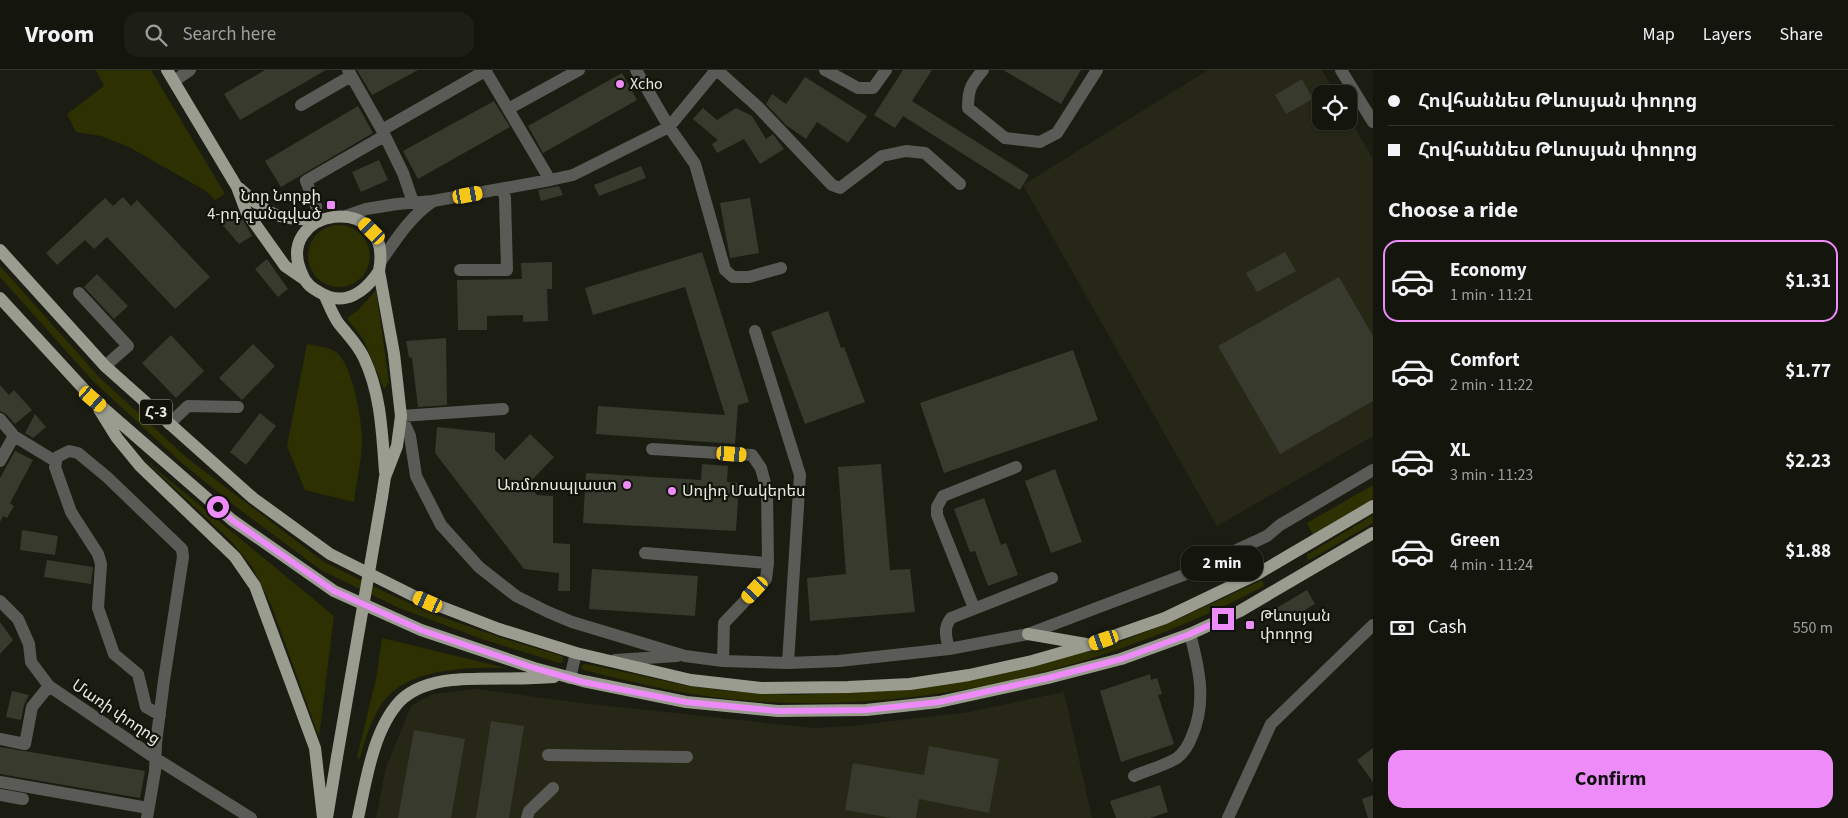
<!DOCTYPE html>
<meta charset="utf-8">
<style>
body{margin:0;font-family:"Source Sans 3","Noto Sans Armenian",sans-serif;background:#1d1f17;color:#f1f3f6;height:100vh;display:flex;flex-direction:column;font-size:19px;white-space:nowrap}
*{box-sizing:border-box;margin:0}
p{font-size:16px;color:#9d9f9e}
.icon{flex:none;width:28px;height:28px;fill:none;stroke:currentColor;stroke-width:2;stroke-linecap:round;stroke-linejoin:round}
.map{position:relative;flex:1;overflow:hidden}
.sheet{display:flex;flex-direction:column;background:#14160e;width:475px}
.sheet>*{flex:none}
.hud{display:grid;align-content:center;height:110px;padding:0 15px;background:#14160e}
.buttons{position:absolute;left:1312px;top:15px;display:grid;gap:10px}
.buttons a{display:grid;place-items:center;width:45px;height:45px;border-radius:10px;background:#14160e;box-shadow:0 1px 4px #0004,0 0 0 1px #33352e;font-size:25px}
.end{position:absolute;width:22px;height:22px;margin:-11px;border:6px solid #ed8cf9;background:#111;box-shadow:0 0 0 2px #111}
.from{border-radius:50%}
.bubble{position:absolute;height:35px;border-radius:15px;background:#14160e;box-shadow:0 1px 4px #0004,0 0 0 1px #33352e;font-size:16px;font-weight:700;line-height:35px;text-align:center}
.car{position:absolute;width:15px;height:30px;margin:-15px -8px;border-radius:6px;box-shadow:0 0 4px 1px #0007;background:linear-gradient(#f5c518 24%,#345 0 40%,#f5c518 0 76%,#345 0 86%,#f5c518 0)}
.hud b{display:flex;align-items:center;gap:18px;height:48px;font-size:19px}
.hud b+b{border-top:1px solid #33352e}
.hud i{width:12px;height:12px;background:#f1f3f6}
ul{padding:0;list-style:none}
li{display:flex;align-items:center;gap:15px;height:82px;margin:0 10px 8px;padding:0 5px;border:2px solid transparent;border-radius:15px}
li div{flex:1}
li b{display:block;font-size:19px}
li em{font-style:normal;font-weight:700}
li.selected{border-color:#ed8cf9}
li>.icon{width:45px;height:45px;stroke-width:1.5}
h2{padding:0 15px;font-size:22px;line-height:60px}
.pay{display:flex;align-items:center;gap:12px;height:55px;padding:0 15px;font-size:19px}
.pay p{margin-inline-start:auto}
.cta{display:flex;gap:10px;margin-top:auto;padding:10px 15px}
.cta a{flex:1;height:58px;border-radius:15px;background:#ed8cf9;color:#111;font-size:20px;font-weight:700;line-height:58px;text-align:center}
header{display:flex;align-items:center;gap:30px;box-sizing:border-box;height:70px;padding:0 25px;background:#14160e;border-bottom:1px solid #33352e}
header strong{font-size:24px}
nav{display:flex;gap:28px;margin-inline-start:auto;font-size:18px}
.search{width:350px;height:45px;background:#1d1f17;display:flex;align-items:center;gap:12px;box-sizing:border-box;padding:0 18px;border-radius:15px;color:#9d9f9e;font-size:19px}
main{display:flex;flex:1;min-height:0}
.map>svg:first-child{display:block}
.built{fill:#262717}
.green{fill:#2d3000}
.building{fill:#383a2e}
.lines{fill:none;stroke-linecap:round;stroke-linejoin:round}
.minor{stroke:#5a5b56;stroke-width:12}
.major{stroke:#9a9c90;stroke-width:12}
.major-bridge{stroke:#9a9c90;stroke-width:12}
.route{stroke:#ed8cf9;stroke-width:6}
.poi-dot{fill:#ed8cf9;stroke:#121309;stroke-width:2}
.labels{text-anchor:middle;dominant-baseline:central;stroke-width:4.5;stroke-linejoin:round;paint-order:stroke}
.shield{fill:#121309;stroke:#a6a7a0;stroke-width:1}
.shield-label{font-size:15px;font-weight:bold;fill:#e6e7e0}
.poi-label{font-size:16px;fill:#e6e7e0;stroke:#121309;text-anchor:start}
.street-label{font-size:16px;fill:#e6e7e0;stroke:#121309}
</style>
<header>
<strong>Vroom</strong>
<div class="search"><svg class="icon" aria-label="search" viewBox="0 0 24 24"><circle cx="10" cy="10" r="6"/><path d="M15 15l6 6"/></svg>Search here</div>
<nav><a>Map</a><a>Layers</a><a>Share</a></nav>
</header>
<main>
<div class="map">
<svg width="1373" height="748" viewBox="0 0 1373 748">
<rect width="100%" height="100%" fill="#1b1d12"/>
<path class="built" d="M1208,0h114l14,24h-15v27h28v-4l24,42v277l-156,90 -194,-341z
M477,619l105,14 232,25 38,-2 117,-14 95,-20 28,126h-716l10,-51 25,-61 22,-12z"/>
<path class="green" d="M96,0h55l74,124 -10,6 -9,-9 -77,-44 -28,-11 -25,-4 -9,-18 37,-28z
M308 186a31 31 0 1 1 62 0a31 31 0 1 1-62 0Z
M0,196l99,111 88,81 137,104 69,34 46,20 66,23 57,17 1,3 -1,3 -3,1 -77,-24 -85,-32 -76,-37 -86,-64 -53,-43 -89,-82 -93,-104z
M376,220l13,92 -5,7 -20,-48 -17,-23 11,-8z
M307,274c9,2 23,3 30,9 16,13 26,71 25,91 -1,19 -6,39 -8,58l-49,-12 -18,-44z
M140,386l194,160 -15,121 -47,-130 -19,-39 -21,-26z
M1373,415v14l-60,36 -6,-12z
M1373,445v8l-60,35 -4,2 -2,-2v-3l3,-2z
M1262,510l2,6c-155,82 -337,128 -513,115 -56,-4 -112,-17 -167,-31l-3,-3 1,-2 4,-1 103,22 39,5 65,4 118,-5 139,-29 69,-19 57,-22z
M382,568l124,30c-37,-1 -92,0 -119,29 -14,15 -22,44 -28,63l-2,-3 19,-78z"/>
<path class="building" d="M265,0h61l-86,50 -16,-26z
M357,0h61l-46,25z
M903,0h29l-20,31 117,74 -9,15 -117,-74 -8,12 -21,-13z
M1003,0h78l-20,34z
M622,3l15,27 -94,53 -15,-27z
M805,7l62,39 -19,27 -31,-21 -11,17 -20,-14 -20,-21 6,-10 14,10z
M1302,9l11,20 -27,15 -11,-19z
M494,31l16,26 -92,52 -15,-28z
M358,36l15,27 -92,54 -16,-26z
M703,38l14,12 19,-12 16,8 14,23 7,-5 11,15 -24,15 -16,-25 -27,14 -5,-9 6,-4 -25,-21z
M379,90l9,20 -27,12 -9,-20z
M641,96l5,12 -47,18 -5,-11z
M559,116l4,9 -22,6 -3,-11z
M123,127l8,9 6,-6 73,77 -35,32 -68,-72 -13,12 -9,-9 -28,25 -11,-12 59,-55 8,8z
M750,128l9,55 -29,5 -10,-55z
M236,138l16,28 -13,8 -19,-22z
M702,182l47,150 -11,3 -3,39 -139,-10 2,-28 127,9 -40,-128 -92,28 -8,-27z
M1285,182l11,19 -39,21 -11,-19z
M267,189l21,30 -10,8 -23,-28z
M552,192v27h-5l1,32 -25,1v-7l-36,1v14h-29l-1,-50 65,-1 -1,-16z
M97,204l31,32 -14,13 -30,-32z
M1339,207l34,59v65l-93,53 -62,-108z
M828,241l13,37 3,-1 21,55 -60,22 -34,-92z
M171,265l33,36 -28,27 -34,-35z
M446,268l1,67 -29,2 -6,-49 -3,-1 -3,-16z
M253,274l22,22 -33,34 -23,-22z
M1073,280l25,70 -154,53 -24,-70z
M0,315l9,10 5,-5 18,20 -17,14 -9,-10 -6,-3z
M260,343l16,13 -30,39 -16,-13z
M35,344l11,13 -13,11 -8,-5z
M437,357l58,6v17l10,10 25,-26 24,23 -26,27 9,11 16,1v47l17,1v47h-12l1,-18 -35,-4 -89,-116z
M15,381l18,9 -23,43 4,3 -7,12 -4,-2 -3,6v-44z
M702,394l26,2 -1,16 12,1 -3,48 -153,-8 3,-50 115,7z
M881,394l9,106 20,-1 5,43 -105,9 -3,-43 39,-4 -8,-107z
M1055,399l27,73 -31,11 -26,-72z
M984,428l17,47 5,-2 12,32 -30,11 -13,-35 -5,1 -16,-43z
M22,460l36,6 -3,19 -35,-5z
M47,490l46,7 -2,17 -47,-7z
M592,499l106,7 -3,40 -106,-7z
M1307,520l8,14 -32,19 -8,-14z
M0,552l13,18 -13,14z
M1150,604l1,6 6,-2 5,16 -4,1 16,49 -53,18 -21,-71z
M12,621l17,4 -5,10 -3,15 -15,-3z
M491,651l33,5 -15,92h-33z
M414,660l51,9 -14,79h-53z
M929,676l70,13 -10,54 -70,-14 -3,19h-24l-47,-8 8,-47 71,12z
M0,677l145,24 -5,27 -140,-24z
M1373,678v34l-16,-22z
M1160,715l8,27 -18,6h-34l-6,-17z
M1373,725v23h-5l-6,-19z"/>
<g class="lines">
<path class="minor" d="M348,0l34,60
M485,0l65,110
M636,0l33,57 26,37 30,106 8,7h16l32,-9
M717,0l41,37 74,78 8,3 42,-32 24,-5 19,2 35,31
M825,0l33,18h15l13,-18
M983,0c-12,14 -15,19 -15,38l37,30 35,4 17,-9 40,-63
M1341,0l32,52
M174,11l16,-11
M301,35l50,-29
M508,39l71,-39
M413,132l-10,-29 -21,-43 103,-59
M346,146l20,-7 31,-5 36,-3 117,-21 23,-5 96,-48 47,-57
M316,149v-13l-10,-25 78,-45
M381,191c16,-23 29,-44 52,-60
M460,200h47l-2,-72 -2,-9
M79,223l49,53 -23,20
M755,261l45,144 -12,188
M503,339l-102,7 9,20 6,40 25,49 38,42 37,29 32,16 24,10 113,34 38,5 65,2 51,-2 110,-12 79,-15 153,-58 86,-40 13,-11 93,-55
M0,349l14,17 41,25
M169,354l19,-18 50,1
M652,379l100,6 9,13 6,23 1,72 -2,16 -42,44 -1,38
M0,391l14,-25
M645,483l123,10
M0,531l18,18 11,25 2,18 18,24 106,72 96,60
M974,538l-37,-93v-8l6,-11 73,-29
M949,579c-3,-12 -6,-21 2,-31l101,-40
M615,590l62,-4
M570,608l6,-25
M0,669l25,5 7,-37 17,-21
M548,685l139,2
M1134,706c14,-6 30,-10 43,-18 8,-6 12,-14 15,-22 15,-34 7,-68 -2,-102
M0,712l148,26
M0,725l23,4
M147,748l8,-47 1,-28 8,-63 19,-123 -1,-8 -75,-72 -29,-24 -9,-2 -12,6 -2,10 16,45 27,42 3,10 -3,44 16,46 24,20 8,33 14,8
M527,748l2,-7 24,-23
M1228,748l43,-94 102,-99"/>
<path class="major" d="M167,0l70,117 9,24 39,55 19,13
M239,118c31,28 40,33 82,31
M0,180l105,116 148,132 77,56 86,43 83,32 77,24 115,27 70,8 87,-1 62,-3 59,-9 63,-14 56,-16 77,-27 94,-45 114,-67
M379,201c-14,21 -35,37 -60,21 -7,-4 -13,-8 -16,-16 -34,-68 92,-88 76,-5l15,83 7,62 -4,30 -12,31 -3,20
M325,226c4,9 8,20 14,28 9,11 19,21 25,34 17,36 18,75 21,114
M0,228l93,101 139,121 102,71 87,39 113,38 49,13 103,21 92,9 88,-1 73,-8 109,-24 73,-19 69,-25 50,-23 133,-78
M99,339l18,29 23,28 95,91 20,29 60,162 8,70
M1028,564l58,10
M327,748l10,-61
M358,748c8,-37 15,-88 42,-117 13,-13 34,-19 52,-21 34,-3 68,0 102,-3"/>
<path class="major-bridge" d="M337,687l45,-260"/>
</g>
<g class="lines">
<path class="route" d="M218,437l14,13 102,71 87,39 113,38 49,14 103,20 92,9 88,-1 73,-8 109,-24 73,-19 69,-25 33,-15"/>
</g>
<g class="poi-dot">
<circle cx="620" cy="14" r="5"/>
<rect x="326" y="130" width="10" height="10" rx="2.5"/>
<circle cx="627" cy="415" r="5"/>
<circle cx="672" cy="421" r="5"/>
<rect x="1245" y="550" width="10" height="10" rx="2.5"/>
</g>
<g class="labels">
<rect class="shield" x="140" y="329.5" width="32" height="25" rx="4"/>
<g class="shield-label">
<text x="156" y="342">Հ-3</text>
</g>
<g class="poi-label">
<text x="630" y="14">Xcho</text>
<text x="321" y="126" text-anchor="end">Նոր Նորքի<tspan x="321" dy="18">4-րդ զանգված</tspan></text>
<text x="617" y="415" text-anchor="end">Առմռոսպլաստ</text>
<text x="682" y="421">Սոլիդ Մակերես</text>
<text x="1260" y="546">Թևոսյան<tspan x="1260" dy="18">փողոց</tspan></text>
</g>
<g class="street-label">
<text transform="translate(116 642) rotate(34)">Մառի փողոց</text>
</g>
</g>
</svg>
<div class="buttons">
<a><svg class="icon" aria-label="locate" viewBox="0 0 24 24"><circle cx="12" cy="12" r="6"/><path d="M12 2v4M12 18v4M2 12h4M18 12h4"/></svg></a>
</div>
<i class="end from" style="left:218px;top:437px"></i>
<i class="end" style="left:1223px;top:549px"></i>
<div class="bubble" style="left:1181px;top:476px;width:82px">2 min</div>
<i class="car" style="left:468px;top:125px;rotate:80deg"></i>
<i class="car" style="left:372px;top:161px;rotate:315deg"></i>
<i class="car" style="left:93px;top:329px;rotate:131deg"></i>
<i class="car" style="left:732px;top:384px;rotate:94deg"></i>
<i class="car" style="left:755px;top:520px;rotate:223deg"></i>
<i class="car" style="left:428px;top:532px;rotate:294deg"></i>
<i class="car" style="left:1104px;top:570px;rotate:251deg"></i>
</div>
<section class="sheet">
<div class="hud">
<b><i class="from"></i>Հովհաննես Թևոսյան փողոց</b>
<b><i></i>Հովհաննես Թևոսյան փողոց</b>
</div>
<h2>Choose a ride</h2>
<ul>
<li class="selected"><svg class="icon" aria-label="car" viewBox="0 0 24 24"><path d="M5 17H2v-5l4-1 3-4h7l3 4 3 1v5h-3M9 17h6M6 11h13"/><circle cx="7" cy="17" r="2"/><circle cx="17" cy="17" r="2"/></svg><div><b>Economy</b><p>1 min · 11:21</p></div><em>$1.31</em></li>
<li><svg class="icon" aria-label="car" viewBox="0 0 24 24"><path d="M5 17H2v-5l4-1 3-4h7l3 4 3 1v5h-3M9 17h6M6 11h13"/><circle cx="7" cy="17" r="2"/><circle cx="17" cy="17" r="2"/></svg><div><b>Comfort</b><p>2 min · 11:22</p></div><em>$1.77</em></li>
<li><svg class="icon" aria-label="car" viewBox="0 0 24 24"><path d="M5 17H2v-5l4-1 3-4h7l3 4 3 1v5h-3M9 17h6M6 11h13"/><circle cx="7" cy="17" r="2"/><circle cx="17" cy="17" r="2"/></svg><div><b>XL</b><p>3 min · 11:23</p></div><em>$2.23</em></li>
<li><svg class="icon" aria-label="car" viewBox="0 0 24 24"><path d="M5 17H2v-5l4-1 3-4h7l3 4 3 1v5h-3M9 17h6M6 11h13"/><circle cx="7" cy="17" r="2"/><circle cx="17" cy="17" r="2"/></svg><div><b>Green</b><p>4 min · 11:24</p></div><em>$1.88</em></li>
</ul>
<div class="pay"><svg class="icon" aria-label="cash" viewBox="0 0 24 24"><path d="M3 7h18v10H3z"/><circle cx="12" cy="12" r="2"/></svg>Cash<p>550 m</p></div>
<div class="cta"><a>Confirm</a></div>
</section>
</main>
